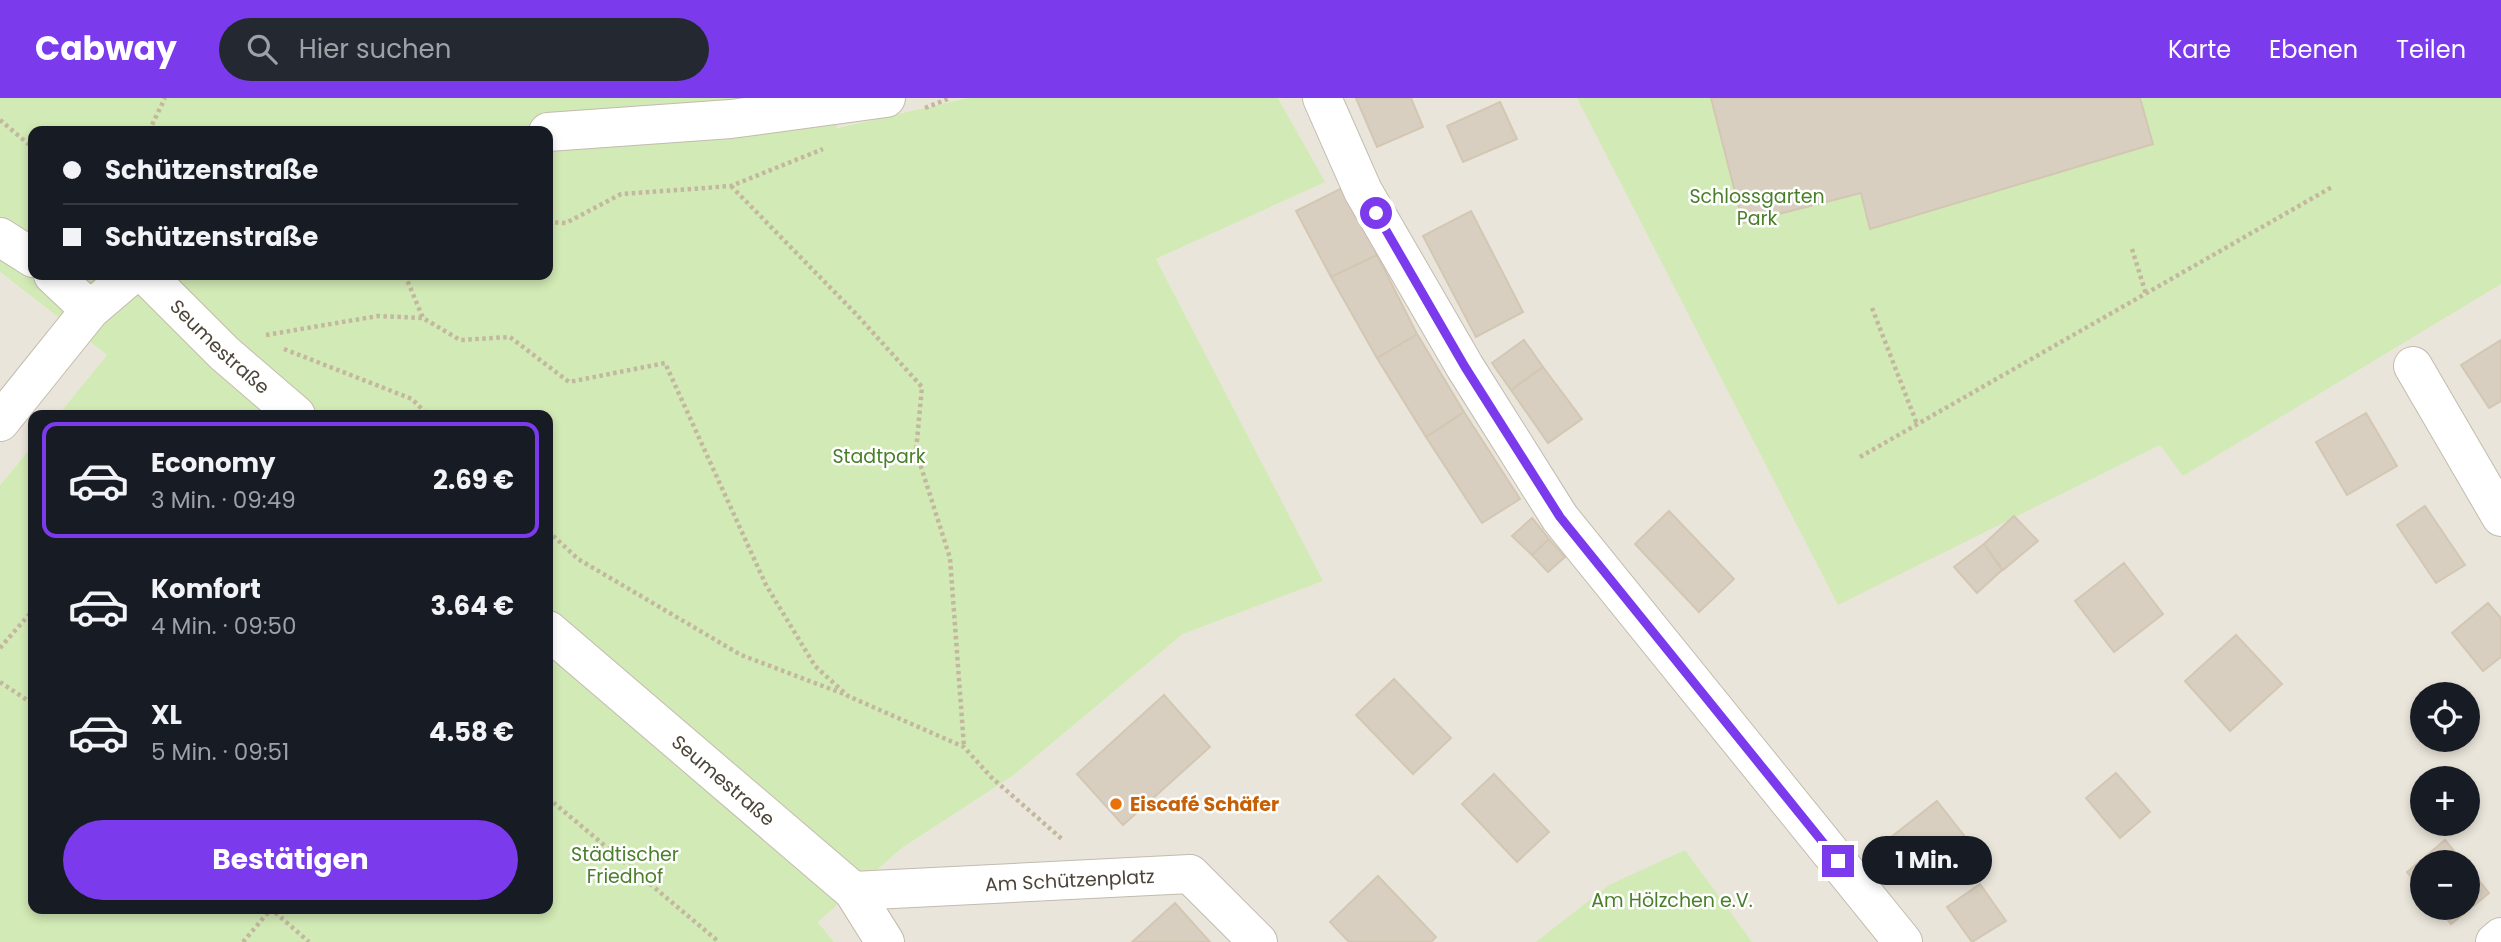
<!DOCTYPE html>
<html lang="de">
<meta charset="utf-8">
<style>
body{margin:0;font-family:Poppins,sans-serif;background:#242831;color:#f1f3f6;height:100vh;display:flex;flex-direction:column;font-size:26px;white-space:nowrap}
*{box-sizing:border-box;margin:0}
p{font-size:23px;color:#9ea1a6}
.icon{flex:none;width:38px;height:38px;fill:none;stroke:currentColor;stroke-width:2;stroke-linecap:round;stroke-linejoin:round}
.map{position:relative;flex:1;overflow:hidden}
.side{position:absolute;left:28px;top:312px;width:525px;height:504px;display:flex;flex-direction:column;background:#171b24;border-radius:14px;box-shadow:0 4px 10px #0003}
.side>*{flex:none}
.banner{position:absolute;left:28px;top:28px;width:525px;height:154px;border-radius:14px;box-shadow:0 4px 10px #0003;display:grid;align-content:center;height:154px;padding:0 35px;background:#171b24}
.controls{position:absolute;left:2410px;top:584px;display:grid;gap:14px}
.controls a{display:grid;place-items:center;width:70px;height:70px;border-radius:50%;background:#171b24;box-shadow:0 4px 10px #0003;font-size:35px}
.end{position:absolute;width:32px;height:32px;margin:-16px;border:9px solid #7c3aed;background:#fff;box-shadow:0 0 0 4px #fff}
.from{border-radius:50%}
.bubble{position:absolute;height:49px;border-radius:24px;background:#171b24;box-shadow:0 4px 10px #0003;font-size:23px;font-weight:700;line-height:49px;text-align:center}
.banner b{display:flex;align-items:center;gap:24px;height:66px;font-size:26px}
.banner b+b{border-top:2px solid #363941}
.banner i{width:18px;height:18px;background:#f1f3f6}
ul{padding:12px 0 0;list-style:none}
li{display:flex;align-items:center;gap:21px;height:116px;margin:0 14px 10px;padding:0 21px;border:4px solid transparent;border-radius:14px}
li div{flex:1}
li b{display:block;font-size:26px}
li em{font-style:normal;font-weight:700}
li.active{border-color:#7c3aed}
li>.icon{width:63px;height:63px;stroke-width:1.5}
.button{display:flex;gap:14px;margin-top:auto;padding:14px 35px}
.button a{flex:1;height:80px;border-radius:42px;background:#7c3aed;color:#fff;font-size:28px;font-weight:700;line-height:80px;text-align:center}
header{display:flex;align-items:center;gap:42px;box-sizing:border-box;height:98px;padding:0 35px;background:#7c3aed;color:#fff}
header strong{font-size:33px}
nav{display:flex;gap:38px;margin-inline-start:auto;font-size:24px}
.search{width:490px;height:63px;background:#242831;display:flex;align-items:center;gap:18px;box-sizing:border-box;padding:0 24px;border-radius:38px;color:#9ea1a6;font-size:26px}
.map>svg:first-child{display:block}
.residential{fill:#eae5da;fill-rule:evenodd}
.green{fill:#d2eab5;fill-rule:evenodd}
.building{fill:#d8cfc1;stroke:#d3c7b4;stroke-width:2}
.lines{fill:none;stroke-linecap:round;stroke-linejoin:round}
.minor-casing{stroke:#c2bbae;stroke-width:40}
.path{stroke:#c4b79f;stroke-width:4.5;stroke-dasharray:3.5 3.5;stroke-linecap:butt}
.minor{stroke:#fff;stroke-width:38}
.route{stroke:#7c3aed;stroke-width:9}
.food-dot{fill:#e8710a;stroke:#fff;stroke-width:2.5}
.labels{text-anchor:middle;dominant-baseline:central;stroke-width:5;stroke-linejoin:round;paint-order:stroke}
.park-label{font-size:19px;fill:#4a7f2a;stroke:#fff}
.street-label{font-size:19px;fill:#4b4439;stroke:#fff}
.food-label{font-size:19px;font-weight:bold;fill:#c56008;stroke:#fff;text-anchor:start}
</style>
<header>
<strong>Cabway</strong>
<div class="search"><svg class="icon" aria-label="search" viewBox="0 0 24 24"><circle cx="10" cy="10" r="6"/><path d="M15 15l6 6"/></svg>Hier suchen</div>
<nav><a>Karte</a><a>Ebenen</a><a>Teilen</a></nav>
</header>
<div class="map">
<svg width="2501" height="844" viewBox="0 0 2501 844">
<rect width="100%" height="100%" fill="#f6f3ec"/>
<path class="residential" d="M834,0h133l-131,30z
M1278,0h1223v844h-1667l-16,-20 84,-74 112,-73 169,-141 139,-53 -166,-322 168,-77zM2422,597h46v45h-46zM2422,681h46v45h-46zM2422,765h46v45h-46z
M0,174l107,83 -49,60h-25v30l-33,40z"/>
<path class="green" d="M0,0h834l3,30 130,-30h311l47,84 -169,77 167,322 -140,53 -169,141 -112,73 -84,74 16,20h-834v-457l33,-40v463h515v-493h-490l49,-60 -107,-83zM33,33h515v144h-515z
M1577,0h924v186l-318,192 -23,-31 -322,160z
M1685,752l67,92h-216l73,-57z"/>
<path class="building" d="M1356,0h55l12,29 -46,20z
M1711,0h429l13,46 -283,85 -9,-36 -118,30z
M1500,4l17,37 -54,23 -16,-36z
M1346,88l31,69 -46,22 -35,-66z
M1471,113l52,101 -47,25 -53,-101z
M1377,157l40,79 -40,24 -46,-81z
M1417,236l47,78 -38,25 -49,-79z
M1524,242l19,27 -32,23 -19,-27z
M2501,242v61l-12,7 -28,-43z
M1543,269l39,52 -34,24 -37,-53z
M1464,314l56,87 -38,24 -56,-86z
M2366,315l31,53 -50,29 -31,-53z
M2425,408l40,59 -29,18 -39,-58z
M1669,413l65,68 -35,33 -64,-68z
M2014,418l24,25 -35,29 -19,-26z
M1532,420l17,21 -17,16 -20,-19z
M1549,441l16,18 -17,15 -16,-17z
M1984,446l18,26 -25,23 -23,-26z
M2124,465l39,51 -49,38 -39,-51z
M2488,505l13,15v39l-18,14 -31,-38z
M2236,537l46,49 -52,47 -45,-50z
M1394,581l57,59 -38,36 -57,-59z
M1164,597l46,52 -87,78 -46,-51z
M2116,675l34,39 -30,26 -34,-40z
M1494,676l55,58 -32,30 -55,-58z
M1937,703l33,42 -47,37 -33,-42z
M2445,742l19,23h-42v27l-15,-18z
M2468,769l21,26 -38,31 -13,-16h30z
M1378,778l58,61 -5,5h-82l-19,-20z
M1980,786l26,37 -34,21 -25,-35z
M1175,805l35,39h-78z"/>
<g class="lines">
<g class="minor-casing">
<g id="minor">
<path d="M1322,0l41,93 102,176 95,151 343,424"/>
<path d="M548,34l183,-13 155,-21"/>
<path d="M0,139l33,21"/>
<path d="M53,177l37,35"/>
<path id="s1" d="M146,177l78,78 72,62"/>
<path d="M2413,268l88,151"/>
<path d="M0,324l90,-112 41,-35"/>
<path id="s2" d="M548,532l305,261 32,51"/>
<path id="s3" d="M853,793l337,-17 68,68"/>
<path d="M2495,844l6,-5"/>
</g>
</g>
<path class="path" d="M925,10l25,-10
M0,22l33,28
M149,33l16,-33
M731,88l126,129 65,72 -6,64 34,107 14,189
M548,124l18,1 55,-29 110,-8 92,-37
M2132,151l14,45
M405,177l18,43
M1872,210l45,116
M266,237l112,-19 45,2 37,22 50,-3 59,45 96,-19 101,222 49,81 33,30 116,51 27,30 72,63
M284,251l128,50 16,16
M1860,359l472,-270
M548,433l30,28 163,96 103,39
M0,550l33,-38
M0,584l33,22
M548,700l171,144
M270,810l39,34
M243,844l28,-33"/>
<use href="#minor" class="minor"/>
</g>
<g class="lines">
<path class="route" d="M1376,115l89,154 95,150 278,344"/>
</g>
<circle class="food-dot" cx="1116" cy="706" r="7"/>
<g class="labels">
<g class="park-label">
<text x="1757" y="98">Schlossgarten<tspan x="1757" dy="22">Park</tspan></text>
<text x="879" y="358">Stadtpark</text>
<text x="625" y="756">Städtischer<tspan x="625" dy="22">Friedhof</tspan></text>
<text x="1672" y="802">Am Hölzchen e.V.</text>
</g>
<g class="street-label">
<text stroke="none"><textPath href="#s1" startOffset="103">Seumestraße</textPath></text>
<text stroke="none"><textPath href="#s2" startOffset="231">Seumestraße</textPath></text>
<text stroke="none"><textPath href="#s3" startOffset="217">Am Schützenplatz</textPath></text>
</g>
<g class="food-label">
<text x="1130" y="706">Eiscafé Schäfer</text>
</g>
</g>
</svg>
<div class="controls">
<a><svg class="icon" aria-label="locate" viewBox="0 0 24 24"><circle cx="12" cy="12" r="6"/><path d="M12 2v4M12 18v4M2 12h4M18 12h4"/></svg></a>
<a>+</a>
<a>−</a>
</div>
<i class="end from" style="left:1376px;top:115px"></i>
<i class="end" style="left:1838px;top:763px"></i>
<div class="bubble" style="left:1862px;top:738px;width:130px">1 Min.</div>
<div class="banner">
<b><i class="from"></i>Schützenstraße</b>
<b><i></i>Schützenstraße</b>
</div>
<section class="side">
<ul>
<li class="active"><svg class="icon" aria-label="car" viewBox="0 0 24 24"><path d="M5 17H2v-5l4-1 3-4h7l3 4 3 1v5h-3M9 17h6M6 11h13"/><circle cx="7" cy="17" r="2"/><circle cx="17" cy="17" r="2"/></svg><div><b>Economy</b><p>3 Min. · 09:49</p></div><em>2.69 €</em></li>
<li><svg class="icon" aria-label="car" viewBox="0 0 24 24"><path d="M5 17H2v-5l4-1 3-4h7l3 4 3 1v5h-3M9 17h6M6 11h13"/><circle cx="7" cy="17" r="2"/><circle cx="17" cy="17" r="2"/></svg><div><b>Komfort</b><p>4 Min. · 09:50</p></div><em>3.64 €</em></li>
<li><svg class="icon" aria-label="car" viewBox="0 0 24 24"><path d="M5 17H2v-5l4-1 3-4h7l3 4 3 1v5h-3M9 17h6M6 11h13"/><circle cx="7" cy="17" r="2"/><circle cx="17" cy="17" r="2"/></svg><div><b>XL</b><p>5 Min. · 09:51</p></div><em>4.58 €</em></li>
</ul>
<div class="button"><a>Bestätigen</a></div>
</section>
</div>
